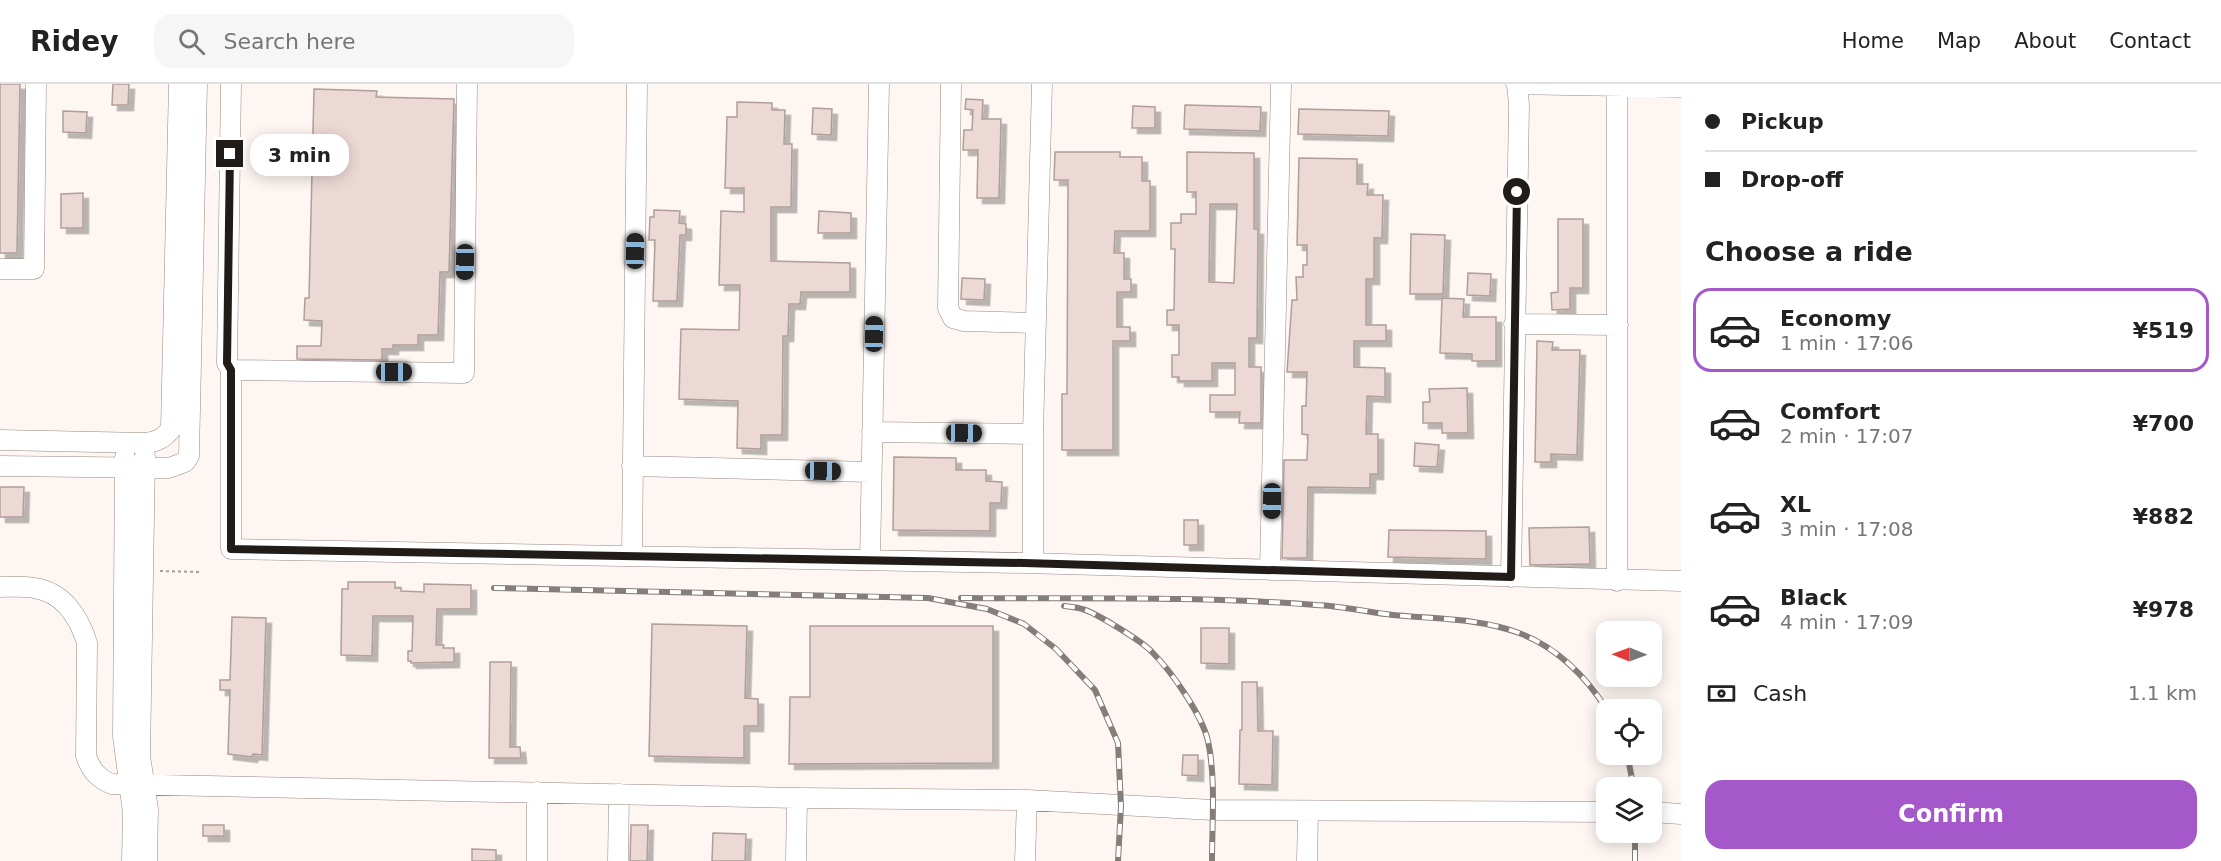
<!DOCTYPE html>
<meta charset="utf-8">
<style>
body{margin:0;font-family:"DejaVu Sans",sans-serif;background:#f6f6f6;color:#222;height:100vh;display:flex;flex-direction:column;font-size:22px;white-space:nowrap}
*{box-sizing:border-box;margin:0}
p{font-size:20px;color:#767676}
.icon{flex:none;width:33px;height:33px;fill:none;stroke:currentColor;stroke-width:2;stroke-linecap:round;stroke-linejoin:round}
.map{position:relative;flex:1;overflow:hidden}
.sheet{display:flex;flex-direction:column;background:#fff;width:540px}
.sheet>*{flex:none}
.guide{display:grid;align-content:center;height:132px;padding:0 24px;background:#fff}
.needle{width:39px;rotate:271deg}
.tools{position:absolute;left:1596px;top:537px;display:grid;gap:12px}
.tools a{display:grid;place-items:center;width:66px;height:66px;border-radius:12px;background:#fff;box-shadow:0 3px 15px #0003;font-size:30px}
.end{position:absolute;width:27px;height:27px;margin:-14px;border:8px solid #221c18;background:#fff;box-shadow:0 0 0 3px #fff}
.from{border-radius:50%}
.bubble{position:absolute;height:42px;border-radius:18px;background:#fff;box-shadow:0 3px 15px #0003;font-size:20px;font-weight:600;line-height:42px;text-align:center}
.car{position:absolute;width:18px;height:36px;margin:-18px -9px;border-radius:8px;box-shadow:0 0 4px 2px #0007;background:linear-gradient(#222 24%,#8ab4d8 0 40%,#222 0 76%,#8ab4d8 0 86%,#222 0)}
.guide b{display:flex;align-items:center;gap:21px;height:57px;font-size:22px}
.guide b+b{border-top:2px solid #e0e0e0}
.guide i{width:15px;height:15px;background:#222}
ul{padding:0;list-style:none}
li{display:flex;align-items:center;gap:18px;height:84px;margin:0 12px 9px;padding:0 12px;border:3px solid transparent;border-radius:18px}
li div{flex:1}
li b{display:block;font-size:22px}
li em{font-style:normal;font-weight:600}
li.selected{border-color:#a558c9}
li>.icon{width:54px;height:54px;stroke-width:1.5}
h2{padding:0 24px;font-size:27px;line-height:72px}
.pay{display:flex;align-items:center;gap:15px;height:66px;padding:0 24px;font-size:22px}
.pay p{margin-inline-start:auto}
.action{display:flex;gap:12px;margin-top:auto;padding:12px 24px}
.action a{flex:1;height:69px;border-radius:18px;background:#a558c9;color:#fff;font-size:24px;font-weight:600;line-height:69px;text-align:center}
header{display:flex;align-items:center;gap:36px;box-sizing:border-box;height:84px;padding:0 30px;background:#fff;border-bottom:2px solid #e0e0e0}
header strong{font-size:28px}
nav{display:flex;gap:33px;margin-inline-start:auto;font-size:21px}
.search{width:420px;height:54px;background:#f6f6f6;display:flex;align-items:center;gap:15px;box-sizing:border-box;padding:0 21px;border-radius:18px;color:#767676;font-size:22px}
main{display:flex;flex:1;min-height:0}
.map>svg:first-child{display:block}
.building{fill:#ecd9d5;stroke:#b09e9a;stroke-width:1.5;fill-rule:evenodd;filter:url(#shadow)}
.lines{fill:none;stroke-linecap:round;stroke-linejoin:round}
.minor-casing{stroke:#978880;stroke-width:21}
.path{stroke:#a39c98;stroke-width:2;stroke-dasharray:3 3;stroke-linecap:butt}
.minor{stroke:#fff;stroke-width:20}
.rail-casing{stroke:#847d79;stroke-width:6}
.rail{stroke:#fff;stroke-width:4;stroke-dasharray:11;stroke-linecap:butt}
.route{stroke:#221c18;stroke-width:8}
</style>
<header>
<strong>Ridey</strong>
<div class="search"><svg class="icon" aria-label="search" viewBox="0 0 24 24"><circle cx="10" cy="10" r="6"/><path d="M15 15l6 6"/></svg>Search here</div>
<nav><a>Home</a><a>Map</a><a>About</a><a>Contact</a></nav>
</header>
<main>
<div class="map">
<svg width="1681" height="777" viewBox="0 0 1681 777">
<defs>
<filter id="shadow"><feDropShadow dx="5.5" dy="5.5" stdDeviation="0" flood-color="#0004"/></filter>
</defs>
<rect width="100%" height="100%" fill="#fdf6f2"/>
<path class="building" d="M0,0h20l-3,169h-17z
M113,0h16l-1,21h-16z
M314,5l63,2 -1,6 78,2 -5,173h-9l-2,63h-20v10h-25v4h-11v11l-85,-1v-13h24l1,-25 -18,-1 1,-22h4z
M966,15l17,1 -1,19h19l-2,79h-22l1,-48h-15l1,-20h8l1,-20 -8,-1z
M737,18l35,1v7h13l-1,34h8l-1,63h-20v54l79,2v29h-49l-1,12h-11l-1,32h-5l-1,99h-21v14l-24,-1 1,-47 -59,-2 2,-70 58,1 1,-45h-21l2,-74 23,1v-24h-19l2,-71h10z
M1185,21l76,2 -1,24 -76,-2z
M1133,22l22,1v21h-23z
M813,24l19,1 -1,26 -19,-1z
M1299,25l90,2 -1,25 -90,-2z
M63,27l24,1 -1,21 -23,-1z
M1055,68h65v5h22v24h8v50h-35l-1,22h10v26h7v13h-14v35h13v14h-17v109h-51v-56h5l1,-214h-14z
M1187,68l67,1v76h4l-1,109h-8v29h12v56h-22l1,-11h-30v-17h25v-32h-23v18h-33v-4h-7v-22h7v-30h-12v-15h7l1,-61h-4v-26h10v-9h15v-22h-9zM1210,120h27l-3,79 -25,-1z
M1299,74l58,1v25h11l-1,11h16l-1,43h-8v41h-8v46h20v16h-32v26l31,1v29l-18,-1 -1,38h12v40h-8v14l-62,-1 -1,71h-25l2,-98h23l1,-25 -6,-1v-28h4l1,-34h-20l5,-72h5l-1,-23h7v-12h4v-20h-10z
M83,109v35h-22v-34z
M654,126l26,1 -1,12 7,1v11h-6l-3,66h-24l2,-61h-6l1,-23h4z
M819,127l32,2v20h-33z
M1558,135h25v69h-13v21l-18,1 -1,-17 7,-1z
M1411,150l34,1 -2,59h-33z
M1468,189l23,1 -1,22 -23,-1z
M962,194l23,1 -1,21 -23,-1z
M1442,214l22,1 -1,18h33v44h-24v-7l-32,-1z
M1537,257l16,1 -1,8h28l-3,105 -26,-1v8h-16z
M1467,304l1,45h-26v-10h-19v-21h7l-1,-13z
M1415,359l24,2 -2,22 -23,-1z
M894,373l62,1v12h30v11l16,1 -1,21h-11v28l-97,-1z
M0,403h24l-1,30h-23z
M1184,436h14v25h-14z
M1589,443l1,37 -60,1 -1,-37z
M1389,446l97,1v28l-98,-2z
M348,498h47v6h6v3l23,1v-8l47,1v24h-34l-1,36h8l-1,3h11v14l-43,1v-2h-3v-10h4l1,-35h-40l-1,40 -31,-1 1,-66h6z
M232,533l34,1 -4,137 -9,-1 -1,3 -24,-3 2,-64h-10v-10h10z
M652,540l95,2 -2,72 13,1v27h-14v32l-95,-2z
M810,542h183v137l-204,1 1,-67h20z
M1201,544h28v36l-28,-1z
M490,578h21l-1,85h10l1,11h-32z
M1242,598h15l1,49h15l-1,54 -33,-1 1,-54h2z
M1183,671h15v21l-16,-1z
M203,741h21v11h-21z
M631,741h17l-1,36h-17z
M713,749l33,1 -1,27h-33z
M472,765l24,1v11h-24z"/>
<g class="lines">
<g class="minor-casing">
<path id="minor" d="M231,0l-4,279 4,7v179l794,14 656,18
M951,0l-3,224 5,10 11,3 72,2
M1516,0l165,3
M0,185h34l2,-185
M1514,240l104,1
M231,286l233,3 3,-289
M872,348l161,2
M0,356l145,3c12,-1 19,-5 26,-14l8,-345
M145,372l-5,300 8,53 -1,52
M125,373l-2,279 10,77 -1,48
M0,382l169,2 16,-6 4,-6 8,-372
M632,382l239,6
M632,472l5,-472
M870,476l9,-476
M1033,479v-129l9,-350
M1270,486l11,-486
M1511,493l8,-472 -2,-21
M1617,497v-495
M0,503c11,0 23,-1 34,1 29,4 45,29 53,55l-1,113c5,14 12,23 26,28l685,14 230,2 186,10 393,2
M1652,728l29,2
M537,777v-69
M618,777l1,-67
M796,777l1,-63
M1025,777l2,-61
M1307,777l1,-49"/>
</g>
<path class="path" d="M160,487l39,1"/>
<use href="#minor" class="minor"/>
<g class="rail-casing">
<path id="rail" d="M494,504l434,10 59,11 37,15 32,25 39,41 23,53 3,63 -3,55
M961,514c118,1 237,-2 355,7 26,1 51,7 77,10 42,4 86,3 126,18 37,14 67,43 88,77
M1064,522c6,1 12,1 18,3 13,3 61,33 70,43 20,20 50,63 56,89 8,37 4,82 4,120
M1627,670l7,34
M1635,777v-29"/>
</g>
<use href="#rail" class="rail"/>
</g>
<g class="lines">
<path class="route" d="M230,70l-3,209 4,7v179l793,14 487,14 6,-385"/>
</g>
</svg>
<div class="tools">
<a><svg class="needle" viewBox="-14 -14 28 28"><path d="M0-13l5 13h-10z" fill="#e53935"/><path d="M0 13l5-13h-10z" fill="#767676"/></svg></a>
<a><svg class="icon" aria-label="locate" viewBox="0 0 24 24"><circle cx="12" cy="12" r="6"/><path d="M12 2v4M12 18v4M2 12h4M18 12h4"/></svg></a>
<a><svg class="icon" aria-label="layers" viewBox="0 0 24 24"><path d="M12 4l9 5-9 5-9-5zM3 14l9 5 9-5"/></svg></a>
</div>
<i class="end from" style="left:1517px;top:108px"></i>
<i class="end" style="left:230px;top:70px"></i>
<div class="bubble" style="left:250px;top:50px;width:99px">3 min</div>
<i class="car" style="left:635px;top:167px;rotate:1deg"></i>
<i class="car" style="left:465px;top:178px;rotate:181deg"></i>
<i class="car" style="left:874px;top:250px;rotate:1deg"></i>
<i class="car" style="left:394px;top:288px;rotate:90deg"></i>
<i class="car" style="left:964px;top:349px;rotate:91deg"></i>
<i class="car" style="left:823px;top:387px;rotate:91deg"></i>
<i class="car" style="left:1272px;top:417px;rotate:181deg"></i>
</div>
<section class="sheet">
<div class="guide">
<b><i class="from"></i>Pickup</b>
<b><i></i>Drop-off</b>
</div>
<h2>Choose a ride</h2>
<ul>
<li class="selected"><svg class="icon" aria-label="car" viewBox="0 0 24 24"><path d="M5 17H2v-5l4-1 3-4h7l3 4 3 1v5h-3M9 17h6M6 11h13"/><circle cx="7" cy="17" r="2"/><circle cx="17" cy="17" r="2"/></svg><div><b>Economy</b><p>1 min · 17:06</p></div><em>¥519</em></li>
<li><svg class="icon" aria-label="car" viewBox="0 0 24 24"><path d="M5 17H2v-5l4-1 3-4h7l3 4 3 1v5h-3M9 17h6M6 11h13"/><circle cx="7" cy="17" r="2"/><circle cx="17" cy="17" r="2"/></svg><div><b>Comfort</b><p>2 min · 17:07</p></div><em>¥700</em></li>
<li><svg class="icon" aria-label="car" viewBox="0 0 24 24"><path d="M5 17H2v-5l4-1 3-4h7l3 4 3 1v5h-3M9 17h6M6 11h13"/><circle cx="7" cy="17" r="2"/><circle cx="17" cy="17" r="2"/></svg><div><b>XL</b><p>3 min · 17:08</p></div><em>¥882</em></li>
<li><svg class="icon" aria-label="car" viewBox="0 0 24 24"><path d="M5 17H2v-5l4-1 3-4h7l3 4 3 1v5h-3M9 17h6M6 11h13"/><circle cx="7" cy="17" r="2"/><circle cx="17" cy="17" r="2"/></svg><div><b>Black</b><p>4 min · 17:09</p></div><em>¥978</em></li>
</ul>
<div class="pay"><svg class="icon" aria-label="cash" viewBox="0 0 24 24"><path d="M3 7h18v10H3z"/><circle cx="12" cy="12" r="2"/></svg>Cash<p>1.1 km</p></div>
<div class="action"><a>Confirm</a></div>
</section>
</main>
